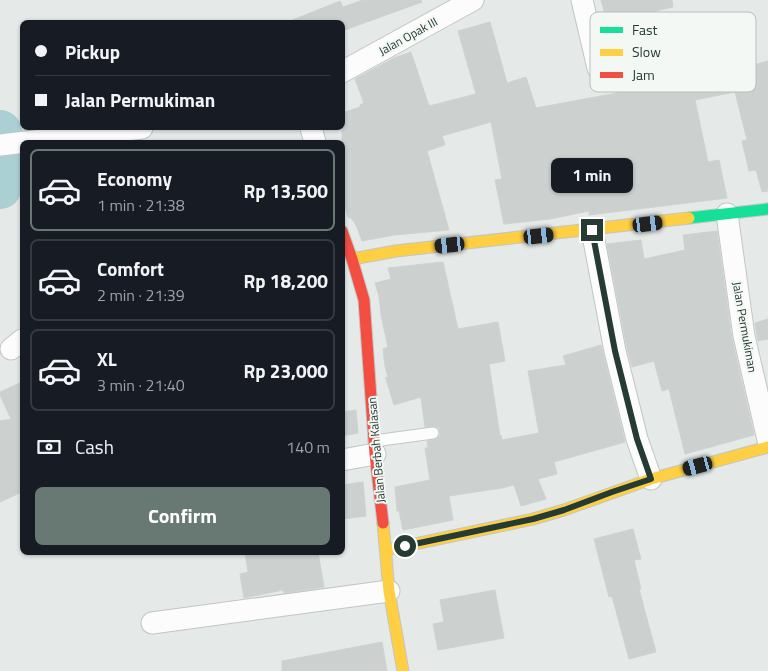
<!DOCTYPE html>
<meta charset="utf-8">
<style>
body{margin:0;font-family:"Titillium Web",sans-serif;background:#242831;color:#f1f3f6;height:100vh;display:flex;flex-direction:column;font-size:19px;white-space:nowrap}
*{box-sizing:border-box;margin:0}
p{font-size:16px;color:#9ea1a6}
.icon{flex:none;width:28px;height:28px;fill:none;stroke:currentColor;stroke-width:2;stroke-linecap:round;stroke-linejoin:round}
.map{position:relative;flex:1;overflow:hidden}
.details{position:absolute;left:20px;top:140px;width:325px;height:415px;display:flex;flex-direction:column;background:#171b24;border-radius:8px;box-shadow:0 1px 4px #0004}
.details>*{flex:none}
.top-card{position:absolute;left:20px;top:20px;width:325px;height:110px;border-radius:8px;box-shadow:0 1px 4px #0004;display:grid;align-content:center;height:110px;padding:0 15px;background:#171b24}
.end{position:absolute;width:22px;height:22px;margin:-11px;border:6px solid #253b33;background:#fff;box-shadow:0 0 0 2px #fff}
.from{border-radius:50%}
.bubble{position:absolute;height:35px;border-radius:8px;background:#171b24;box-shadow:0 1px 4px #0004;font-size:16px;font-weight:700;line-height:35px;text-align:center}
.car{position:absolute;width:15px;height:30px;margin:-15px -8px;border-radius:6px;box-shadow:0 0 4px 1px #0007;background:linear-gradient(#222 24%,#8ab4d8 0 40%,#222 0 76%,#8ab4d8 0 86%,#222 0)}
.top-card b{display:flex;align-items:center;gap:18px;height:48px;font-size:19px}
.top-card b+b{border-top:1px solid #363941}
.top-card i{width:12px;height:12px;background:#f1f3f6}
ul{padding:9px 0 0;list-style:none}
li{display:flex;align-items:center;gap:15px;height:82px;margin:0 10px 8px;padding:0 5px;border:2px solid #363941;border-radius:8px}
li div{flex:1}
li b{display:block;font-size:19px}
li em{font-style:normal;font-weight:700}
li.active{border-color:#687872}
li>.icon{width:45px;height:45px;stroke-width:1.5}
.pay{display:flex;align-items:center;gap:12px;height:55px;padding:0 15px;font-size:19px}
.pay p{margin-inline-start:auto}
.button{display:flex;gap:10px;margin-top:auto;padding:10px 15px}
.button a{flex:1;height:58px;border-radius:8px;background:#687872;color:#fff;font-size:20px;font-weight:700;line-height:58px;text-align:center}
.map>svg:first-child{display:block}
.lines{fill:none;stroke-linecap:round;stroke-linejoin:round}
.river{stroke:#abd0d3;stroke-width:44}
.building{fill:#ccd1cf;stroke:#ced2d0}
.lane-casing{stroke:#c2c6c4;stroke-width:13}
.street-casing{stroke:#c2c6c4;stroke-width:23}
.fast-casing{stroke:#c1c7c4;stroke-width:13}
.slow-casing{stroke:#c1c7c4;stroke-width:13}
.jam-casing{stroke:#c1c7c4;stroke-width:13}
.lane{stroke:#fbfcfb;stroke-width:11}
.street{stroke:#fbfcfb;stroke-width:21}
.fast{stroke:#16e098;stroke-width:11}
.slow{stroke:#ffcf43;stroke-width:11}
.jam{stroke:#f24e42;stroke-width:11}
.route{stroke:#253b33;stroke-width:6}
.labels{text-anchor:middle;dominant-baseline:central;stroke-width:4;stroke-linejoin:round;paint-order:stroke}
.street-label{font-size:12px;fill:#253b33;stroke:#f4f8f5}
.key{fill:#f4f8f5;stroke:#b6bfbb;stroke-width:1}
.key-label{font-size:14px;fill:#253b33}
</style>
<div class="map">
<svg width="768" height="671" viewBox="0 0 768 671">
<rect width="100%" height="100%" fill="#e5e9e7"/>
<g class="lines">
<path class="river" d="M0,132l5,17 -5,38"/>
</g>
<path class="building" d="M363,0h58l1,2 -80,29v-9h-52v-1l50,-20 3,6z
M601,0h71l1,7 -17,4 16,59 16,-3 3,10 32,-7 1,3 44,-12v130l-6,1 -6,-22 -7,1 -7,-30 5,-1 -12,-48 -40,8 13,62 11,-2 8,38 -138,17v-4l-39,8 -46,5 -9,-44 7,-1 -11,-57 -49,14 3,9 -18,6 22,79 -55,5 -32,6 -6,-16 -4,-6 -4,-2 -6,-21v-83l18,-6v-2l4,-2 -9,-24 39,-21 17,-6 18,54 47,-12 -18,-63 32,-9 17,61 19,-6 10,31 108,-20 -19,-69 -17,5z
M717,231l15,108 22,96 -69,19 -16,-65 -7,2 -8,-30 -22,6 -5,-19 -20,-104 34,-4 3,19 41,-9 -2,-15z
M443,262l15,67 40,-7 7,39 -16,3 11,72 1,-1 1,5 37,-7 -11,-62 38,-6 -3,-9 38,-11 24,97 -71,20 3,12 -19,5 8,20 -25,7 -7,-21 -12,3 -53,8 4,24 -50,10 -4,-19h-2l-2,-24 35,-7 -5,-32h3l-1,-7 10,-2 3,-3v-4l-1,-4 -4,-2 -10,1 -4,-30 -27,8 -8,-26 -1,-1 3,-1 -3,-11 -2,-17 5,-2 -7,-32 -2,-19 -4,-13 16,-4 -3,-11z
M768,319v20l-10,2 -3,-18z
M22,382v110l-22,10v-81l11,-2 -11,-24v-3z
M356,410l2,23 -16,3v-24z
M363,482l3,34 -24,3v-34z
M633,529l8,30 -7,1 7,29h-2l17,63 -27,7 -17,-63 -3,1 -15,-58z
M245,552h73l6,35 -40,6 -1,-3 -39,8 -4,-24 8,-2z
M495,590l9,48 -66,12 -5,-26 11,-2 -4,-22z
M382,642l5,29h-105v-10z"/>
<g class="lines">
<g class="lane-casing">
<path id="lane" d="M374,441l59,-8"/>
</g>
<g class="street-casing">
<path id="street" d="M582,0l16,68
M342,72l131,-72
M311,128l4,14
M0,145l142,-17
M727,214l17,122 24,104
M592,230l23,121 22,88 14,40
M11,349l11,-9
M342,460l33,-6
M152,623l237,-32"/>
</g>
<g class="fast-casing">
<path id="fast" d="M689,218l79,-9"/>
</g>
<g class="slow-casing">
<path id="slow" d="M352,259l44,-8 293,-33
M383,523l6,68 14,80
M386,550l147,-31 31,-9 87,-31 117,-32"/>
</g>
<g class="jam-casing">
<path id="jam" d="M342,231l10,28 12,41 11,154 8,69"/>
</g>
<use href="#lane" class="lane"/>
<use href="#street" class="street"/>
<use href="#fast" class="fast"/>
<use href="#slow" class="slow"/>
<use href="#jam" class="jam"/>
</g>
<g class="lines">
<path class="route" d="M405,546l128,-27 31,-9 48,-18 39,-13 -14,-40 -22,-88 -23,-121"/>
</g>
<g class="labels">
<g class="street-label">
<text transform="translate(408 36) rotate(-29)">Jalan Opak III</text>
<text transform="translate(745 327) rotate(80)">Jalan Permukiman</text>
<text transform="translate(376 450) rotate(-95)">Jalan Berbah Kalasan</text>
</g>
</g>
<rect x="590" y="12" width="166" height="80" rx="8" class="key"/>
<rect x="600" y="27" width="23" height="6" fill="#16e098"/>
<rect x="600" y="49" width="23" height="7" fill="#ffcf43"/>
<rect x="600" y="72" width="23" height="6" fill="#f24e42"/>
<g class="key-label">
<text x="632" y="35">Fast</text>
<text x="632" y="57">Slow</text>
<text x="632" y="80">Jam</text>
</g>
</svg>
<i class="end from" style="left:405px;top:546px"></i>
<i class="end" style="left:592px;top:230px"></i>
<div class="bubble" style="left:551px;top:158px;width:82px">1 min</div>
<i class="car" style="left:648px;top:224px;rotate:83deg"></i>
<i class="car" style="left:539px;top:236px;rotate:84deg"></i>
<i class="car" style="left:450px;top:245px;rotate:264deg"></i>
<i class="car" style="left:698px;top:466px;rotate:255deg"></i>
<div class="top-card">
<b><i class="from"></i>Pickup</b>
<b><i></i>Jalan Permukiman</b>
</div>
<section class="details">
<ul>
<li class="active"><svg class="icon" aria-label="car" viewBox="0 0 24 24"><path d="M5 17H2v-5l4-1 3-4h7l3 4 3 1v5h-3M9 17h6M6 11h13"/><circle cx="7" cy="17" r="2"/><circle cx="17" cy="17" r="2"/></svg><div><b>Economy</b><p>1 min · 21:38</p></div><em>Rp 13,500</em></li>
<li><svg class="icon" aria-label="car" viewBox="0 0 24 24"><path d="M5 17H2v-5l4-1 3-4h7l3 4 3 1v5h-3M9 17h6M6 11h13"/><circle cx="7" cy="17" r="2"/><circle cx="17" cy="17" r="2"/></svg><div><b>Comfort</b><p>2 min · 21:39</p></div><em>Rp 18,200</em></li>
<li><svg class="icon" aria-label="car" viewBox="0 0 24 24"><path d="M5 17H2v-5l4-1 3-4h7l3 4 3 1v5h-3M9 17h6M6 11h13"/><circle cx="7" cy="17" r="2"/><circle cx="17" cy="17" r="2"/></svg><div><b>XL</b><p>3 min · 21:40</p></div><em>Rp 23,000</em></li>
</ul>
<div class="pay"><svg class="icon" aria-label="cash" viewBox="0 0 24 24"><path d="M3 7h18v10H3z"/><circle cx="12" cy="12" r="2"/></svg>Cash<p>140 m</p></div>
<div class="button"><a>Confirm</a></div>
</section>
</div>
